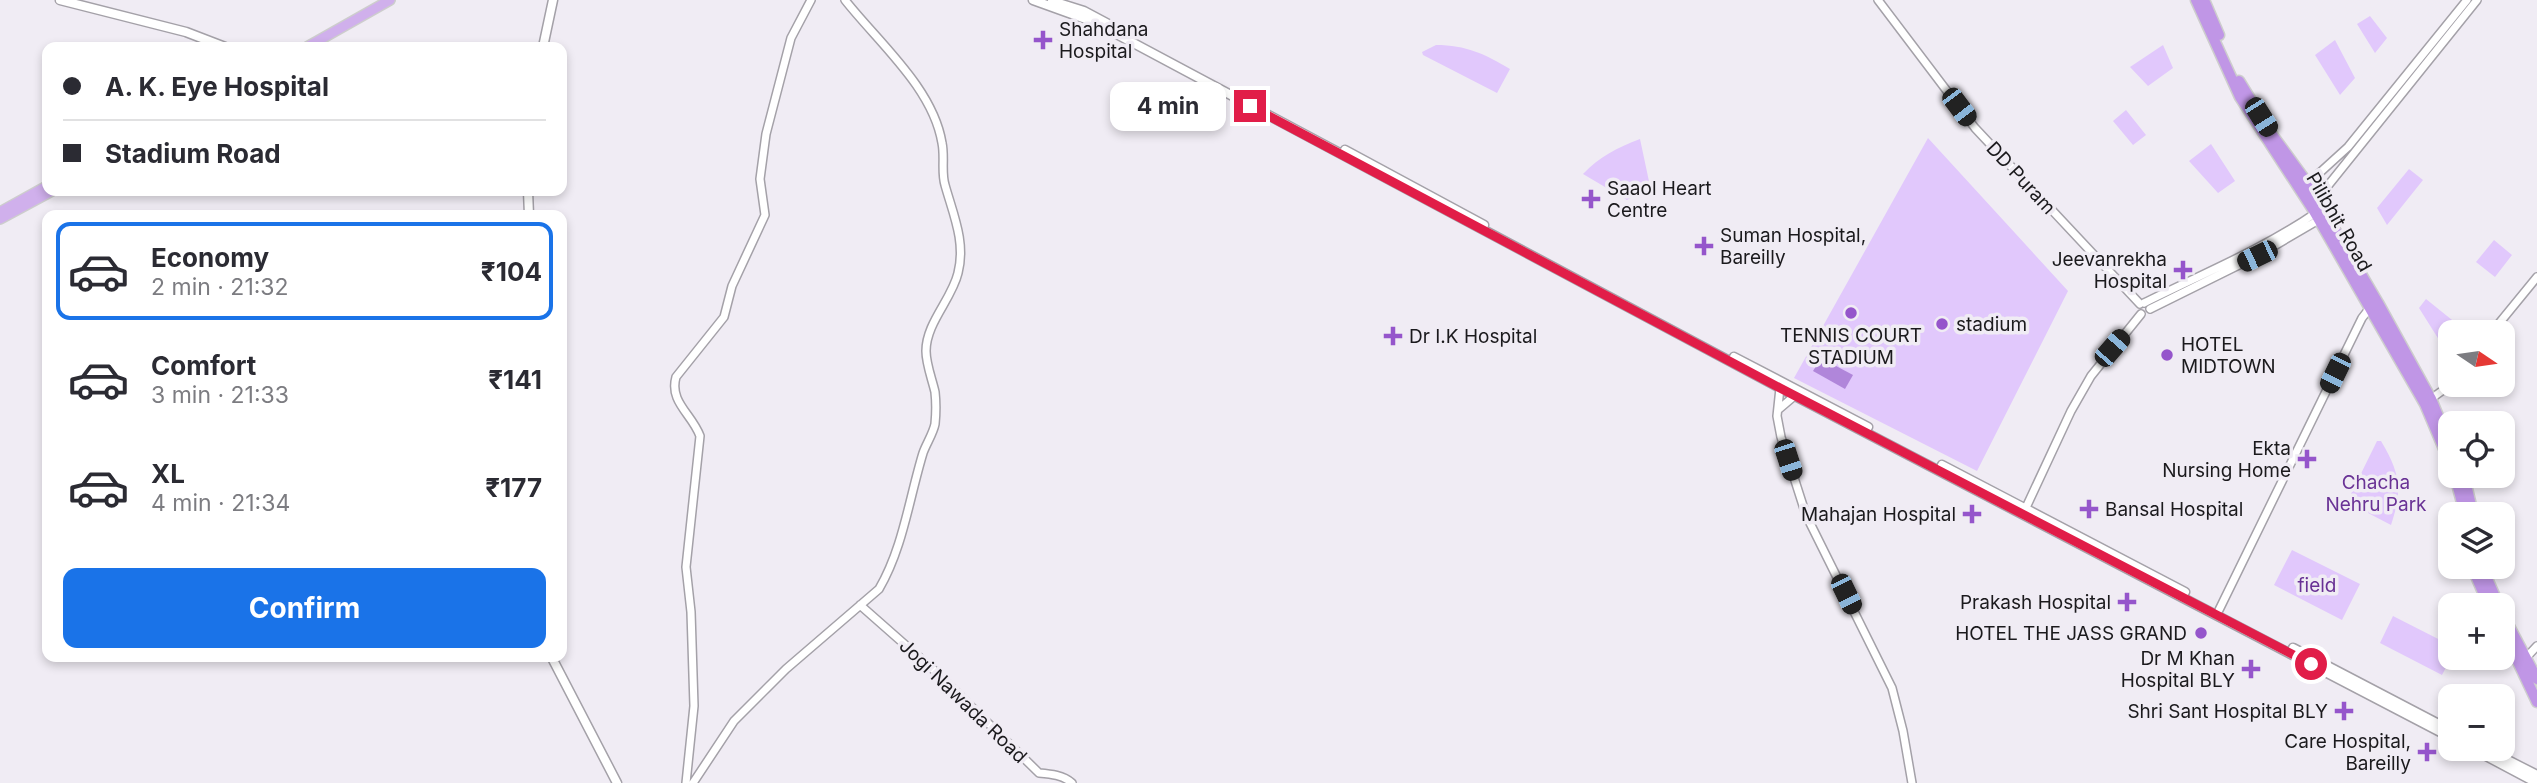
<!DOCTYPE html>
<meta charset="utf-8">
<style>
body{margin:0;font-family:Inter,sans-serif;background:#f2f2f3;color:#2b2b33;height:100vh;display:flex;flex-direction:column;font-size:26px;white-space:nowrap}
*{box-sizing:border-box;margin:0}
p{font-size:23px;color:#7c7c81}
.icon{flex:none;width:38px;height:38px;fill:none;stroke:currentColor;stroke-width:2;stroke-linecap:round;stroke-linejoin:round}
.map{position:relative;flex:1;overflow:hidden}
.panel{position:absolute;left:42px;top:210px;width:525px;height:452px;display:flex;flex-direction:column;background:#fff;border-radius:14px;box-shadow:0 4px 10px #0003}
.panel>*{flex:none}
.banner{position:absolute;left:42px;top:42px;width:525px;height:154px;border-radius:14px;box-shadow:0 4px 10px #0003;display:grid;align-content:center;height:154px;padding:0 21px;background:#fff}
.needle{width:46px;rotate:103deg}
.fabs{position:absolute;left:2438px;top:320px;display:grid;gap:14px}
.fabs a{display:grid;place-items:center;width:77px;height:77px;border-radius:14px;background:#fff;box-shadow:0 4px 10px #0003;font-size:35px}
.end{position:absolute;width:32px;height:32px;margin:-16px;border:9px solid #e11d48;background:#fff;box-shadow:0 0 0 4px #fff}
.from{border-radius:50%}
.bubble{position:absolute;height:49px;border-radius:14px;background:#fff;box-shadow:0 4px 10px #0003;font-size:23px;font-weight:700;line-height:49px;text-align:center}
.car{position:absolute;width:21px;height:42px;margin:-21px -10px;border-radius:9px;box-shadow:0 0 5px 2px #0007;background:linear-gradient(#222 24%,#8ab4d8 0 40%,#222 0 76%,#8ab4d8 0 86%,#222 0)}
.banner b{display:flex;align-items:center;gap:24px;height:66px;font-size:26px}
.banner b+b{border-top:2px solid #e1e1e2}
.banner i{width:18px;height:18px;background:#2b2b33}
ul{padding:12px 0 0;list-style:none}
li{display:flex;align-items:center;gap:21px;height:98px;margin:0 14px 10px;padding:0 7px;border:4px solid transparent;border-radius:14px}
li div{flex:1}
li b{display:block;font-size:26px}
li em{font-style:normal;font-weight:700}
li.selected{border-color:#1a73e8}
li>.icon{width:63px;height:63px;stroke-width:1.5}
.button{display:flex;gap:14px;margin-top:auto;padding:14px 21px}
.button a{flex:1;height:80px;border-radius:14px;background:#1a73e8;color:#fff;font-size:28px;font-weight:700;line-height:80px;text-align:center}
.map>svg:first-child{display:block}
.green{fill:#e1c8fc}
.water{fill:#b086da}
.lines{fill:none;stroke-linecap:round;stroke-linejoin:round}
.tertiary-casing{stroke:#a4a1a8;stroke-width:10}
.secondary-casing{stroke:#a4a1a8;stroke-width:11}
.primary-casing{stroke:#cdcdcd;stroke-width:12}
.trunk-casing{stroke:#cdcdcd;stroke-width:13}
.tertiary{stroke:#fff;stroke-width:7}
.secondary{stroke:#fff;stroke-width:8}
.primary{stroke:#d0b0ec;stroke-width:9}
.trunk{stroke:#c096e6;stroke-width:10}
.route{stroke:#e11d48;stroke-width:9}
.poi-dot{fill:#9555cb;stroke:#f0ecf4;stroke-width:2.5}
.labels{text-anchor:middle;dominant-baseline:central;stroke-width:7;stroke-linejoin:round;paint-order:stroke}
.poi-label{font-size:19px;fill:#1b1a1d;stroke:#f0ecf4;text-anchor:end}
.street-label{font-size:19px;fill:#1b1a1d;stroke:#f0ecf4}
.park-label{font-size:19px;fill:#693295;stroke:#f0ecf4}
</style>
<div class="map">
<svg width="2537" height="783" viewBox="0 0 2537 783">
<rect width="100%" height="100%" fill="#f0ecf4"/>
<path class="green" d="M2370,16l17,22 -12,15 -18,-29z
M2335,40l20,38 -15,17 -25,-40z
M1436,45c30,0 49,9 74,24l-13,24 -74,-38 -1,-3z
M2163,45l10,23 -25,18 -18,-19z
M2126,110l20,25 -13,10 -20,-24z
M1928,138l140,153 -91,180 -183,-93z
M1640,139l10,47 -23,14 -44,-26c17,-18 34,-26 57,-35z
M2211,144l24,37 -17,12 -29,-32z
M2409,169l14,11 -36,45 -10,-17z
M2494,240l18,15 -17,22 -19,-15z
M2426,299l31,25 -16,19 -22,-35z
M2377,441h4c19,32 22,48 10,84l-44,-23z
M2292,550l68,34 -18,36 -68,-35z
M2393,616l57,29 1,13 -9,17 -62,-32z"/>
<path class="water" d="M1821,358l32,17 -8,14 -32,-18z"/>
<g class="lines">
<g class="tertiary-casing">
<path id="tertiary" d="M1878,0l97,128 165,176
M2304,187l44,-40 119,-147
M2314,203l163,-203
M2144,303c58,-29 120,-54 173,-91
M2150,309l107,-53 65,-38
M2492,332l45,-55
M1783,385l-3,3 -3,28 4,21 25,78 86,173 11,43 9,52
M2428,401l22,-16
M1779,409l20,-17
M2023,514l48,-103 20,-35 50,-62
M860,605l76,67 103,101c12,1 24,2 33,10
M2219,610l143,-292 7,-9
M2523,661l14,-15
M686,783l8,-77 -3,-94 -5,-45 14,-131c-8,-22 -31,-34 -24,-59l48,-60 8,-31 33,-71 -5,-36 6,-45 25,-96 20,-38
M693,783l41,-62 52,-52 93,-80c24,-41 30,-90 44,-136 3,-9 10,-19 12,-29 1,-10 1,-23 0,-32 -3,-13 -9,-28 -9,-41 0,-28 26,-52 32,-78 8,-31 -5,-59 -13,-88 -4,-13 0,-28 -3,-42 -9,-55 -64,-101 -97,-143"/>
</g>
<g class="secondary-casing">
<path id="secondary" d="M60,0l126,32 39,15
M1033,0l61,22 686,366 670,349
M1052,1l32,10 30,16
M543,47l10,-47
M1345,150l139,75
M528,191l1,24
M1734,357l134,70
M1942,465l243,127
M2293,648l157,82
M551,656l66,127
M2473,749l64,34
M2486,749l51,26"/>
</g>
<g class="primary-casing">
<path id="primary" d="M307,47l83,-47
M0,212l47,-26
M0,219l52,-28"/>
</g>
<g class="trunk-casing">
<path id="trunk" d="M2196,0l44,97 74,114 111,193 25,59
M2204,0l15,35
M2239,81l34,55 35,48 70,119 53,96 14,34
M2455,476l10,38
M2464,476l9,38
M2472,567l17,39
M2482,567l17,39
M2502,613l35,66
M2502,628l35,74"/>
</g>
<use href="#tertiary" class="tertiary"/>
<use href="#secondary" class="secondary"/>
<use href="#primary" class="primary"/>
<use href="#trunk" class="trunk"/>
</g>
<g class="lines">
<path class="route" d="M1250,106l530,282 531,276"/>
</g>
<g class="poi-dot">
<path d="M1039.5 29.5h7v7h7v7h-7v7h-7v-7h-7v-7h7z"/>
<path d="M1587.5 188.5h7v7h7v7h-7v7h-7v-7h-7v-7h7z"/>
<path d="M1700.5 235.5h7v7h7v7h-7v7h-7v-7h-7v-7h7z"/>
<path d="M2179.5 259.5h7v7h7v7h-7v7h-7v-7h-7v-7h7z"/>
<circle cx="1851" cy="313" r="7"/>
<circle cx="1942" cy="324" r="7"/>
<path d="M1389.5 325.5h7v7h7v7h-7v7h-7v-7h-7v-7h7z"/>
<circle cx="2167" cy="355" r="7"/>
<path d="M2303.5 448.5h7v7h7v7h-7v7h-7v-7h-7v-7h7z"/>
<path d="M2085.5 498.5h7v7h7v7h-7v7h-7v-7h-7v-7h7z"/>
<path d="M1968.5 503.5h7v7h7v7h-7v7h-7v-7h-7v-7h7z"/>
<path d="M2123.5 591.5h7v7h7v7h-7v7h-7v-7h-7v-7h7z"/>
<circle cx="2201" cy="633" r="7"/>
<path d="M2247.5 658.5h7v7h7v7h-7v7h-7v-7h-7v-7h7z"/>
<path d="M2340.5 700.5h7v7h7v7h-7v7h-7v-7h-7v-7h7z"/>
<path d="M2423.5 741.5h7v7h7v7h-7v7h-7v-7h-7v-7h7z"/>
</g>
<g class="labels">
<g class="poi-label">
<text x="1059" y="29" text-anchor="start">Shahdana<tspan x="1059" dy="22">Hospital</tspan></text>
<text x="1607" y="188" text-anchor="start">Saaol Heart<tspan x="1607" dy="22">Centre</tspan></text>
<text x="1720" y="235" text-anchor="start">Suman Hospital,<tspan x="1720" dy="22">Bareilly</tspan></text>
<text x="2167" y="259">Jeevanrekha<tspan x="2167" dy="22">Hospital</tspan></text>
<text x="1956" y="324" text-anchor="start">stadium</text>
<text x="1851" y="335" text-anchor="middle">TENNIS COURT<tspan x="1851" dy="22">STADIUM</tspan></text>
<text x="1409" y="336" text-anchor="start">Dr I.K Hospital</text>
<text x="2181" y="344" text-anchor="start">HOTEL<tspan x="2181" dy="22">MIDTOWN</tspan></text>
<text x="2291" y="448">Ekta<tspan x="2291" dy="22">Nursing Home</tspan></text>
<text x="2105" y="509" text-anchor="start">Bansal Hospital</text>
<text x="1956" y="514">Mahajan Hospital</text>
<text x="2111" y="602">Prakash Hospital</text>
<text x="2187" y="633">HOTEL THE JASS GRAND</text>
<text x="2235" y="658">Dr M Khan<tspan x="2235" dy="22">Hospital BLY</tspan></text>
<text x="2328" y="711">Shri Sant Hospital BLY</text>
<text x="2411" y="741">Care Hospital,<tspan x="2411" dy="22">Bareilly</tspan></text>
</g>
<g class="street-label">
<text transform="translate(2021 178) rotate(47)">DD Puram</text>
<text transform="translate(2339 222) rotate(60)">Pilibhit Road</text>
<text transform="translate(963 701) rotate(44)">Jogi Nawada Road</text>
</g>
<g class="park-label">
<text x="2376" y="482">Chacha<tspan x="2376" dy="22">Nehru Park</tspan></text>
<text x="2317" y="585">field</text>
</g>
</g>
</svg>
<div class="fabs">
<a><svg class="needle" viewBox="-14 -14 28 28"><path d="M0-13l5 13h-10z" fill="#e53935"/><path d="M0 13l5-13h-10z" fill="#7c7c81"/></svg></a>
<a><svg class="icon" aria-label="locate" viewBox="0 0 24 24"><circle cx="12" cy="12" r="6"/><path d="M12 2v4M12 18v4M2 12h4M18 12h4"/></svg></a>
<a><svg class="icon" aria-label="layers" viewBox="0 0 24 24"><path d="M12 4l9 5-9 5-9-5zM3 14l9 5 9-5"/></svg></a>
<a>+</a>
<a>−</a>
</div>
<i class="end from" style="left:2311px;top:664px"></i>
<i class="end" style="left:1250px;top:106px"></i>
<div class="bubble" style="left:1110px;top:82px;width:116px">4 min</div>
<i class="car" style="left:1959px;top:107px;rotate:143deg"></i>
<i class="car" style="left:2261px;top:117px;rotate:148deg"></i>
<i class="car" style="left:2257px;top:256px;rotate:244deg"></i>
<i class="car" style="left:2112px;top:348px;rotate:41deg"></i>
<i class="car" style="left:2335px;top:373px;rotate:206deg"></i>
<i class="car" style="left:1788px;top:460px;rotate:162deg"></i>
<i class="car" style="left:1846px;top:594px;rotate:154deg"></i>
<div class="banner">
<b><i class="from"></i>A. K. Eye Hospital</b>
<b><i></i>Stadium Road</b>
</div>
<section class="panel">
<ul>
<li class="selected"><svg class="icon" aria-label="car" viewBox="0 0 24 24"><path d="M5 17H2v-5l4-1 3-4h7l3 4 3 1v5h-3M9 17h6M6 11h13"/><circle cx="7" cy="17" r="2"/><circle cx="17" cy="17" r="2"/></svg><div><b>Economy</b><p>2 min · 21:32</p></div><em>₹104</em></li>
<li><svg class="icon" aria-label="car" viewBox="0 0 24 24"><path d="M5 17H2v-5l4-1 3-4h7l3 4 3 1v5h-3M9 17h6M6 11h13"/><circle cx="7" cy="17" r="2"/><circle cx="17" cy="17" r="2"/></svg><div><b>Comfort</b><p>3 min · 21:33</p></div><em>₹141</em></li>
<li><svg class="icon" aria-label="car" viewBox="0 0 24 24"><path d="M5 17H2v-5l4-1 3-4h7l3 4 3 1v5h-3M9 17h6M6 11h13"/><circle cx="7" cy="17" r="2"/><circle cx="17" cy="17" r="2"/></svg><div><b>XL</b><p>4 min · 21:34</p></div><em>₹177</em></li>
</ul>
<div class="button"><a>Confirm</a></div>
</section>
</div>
